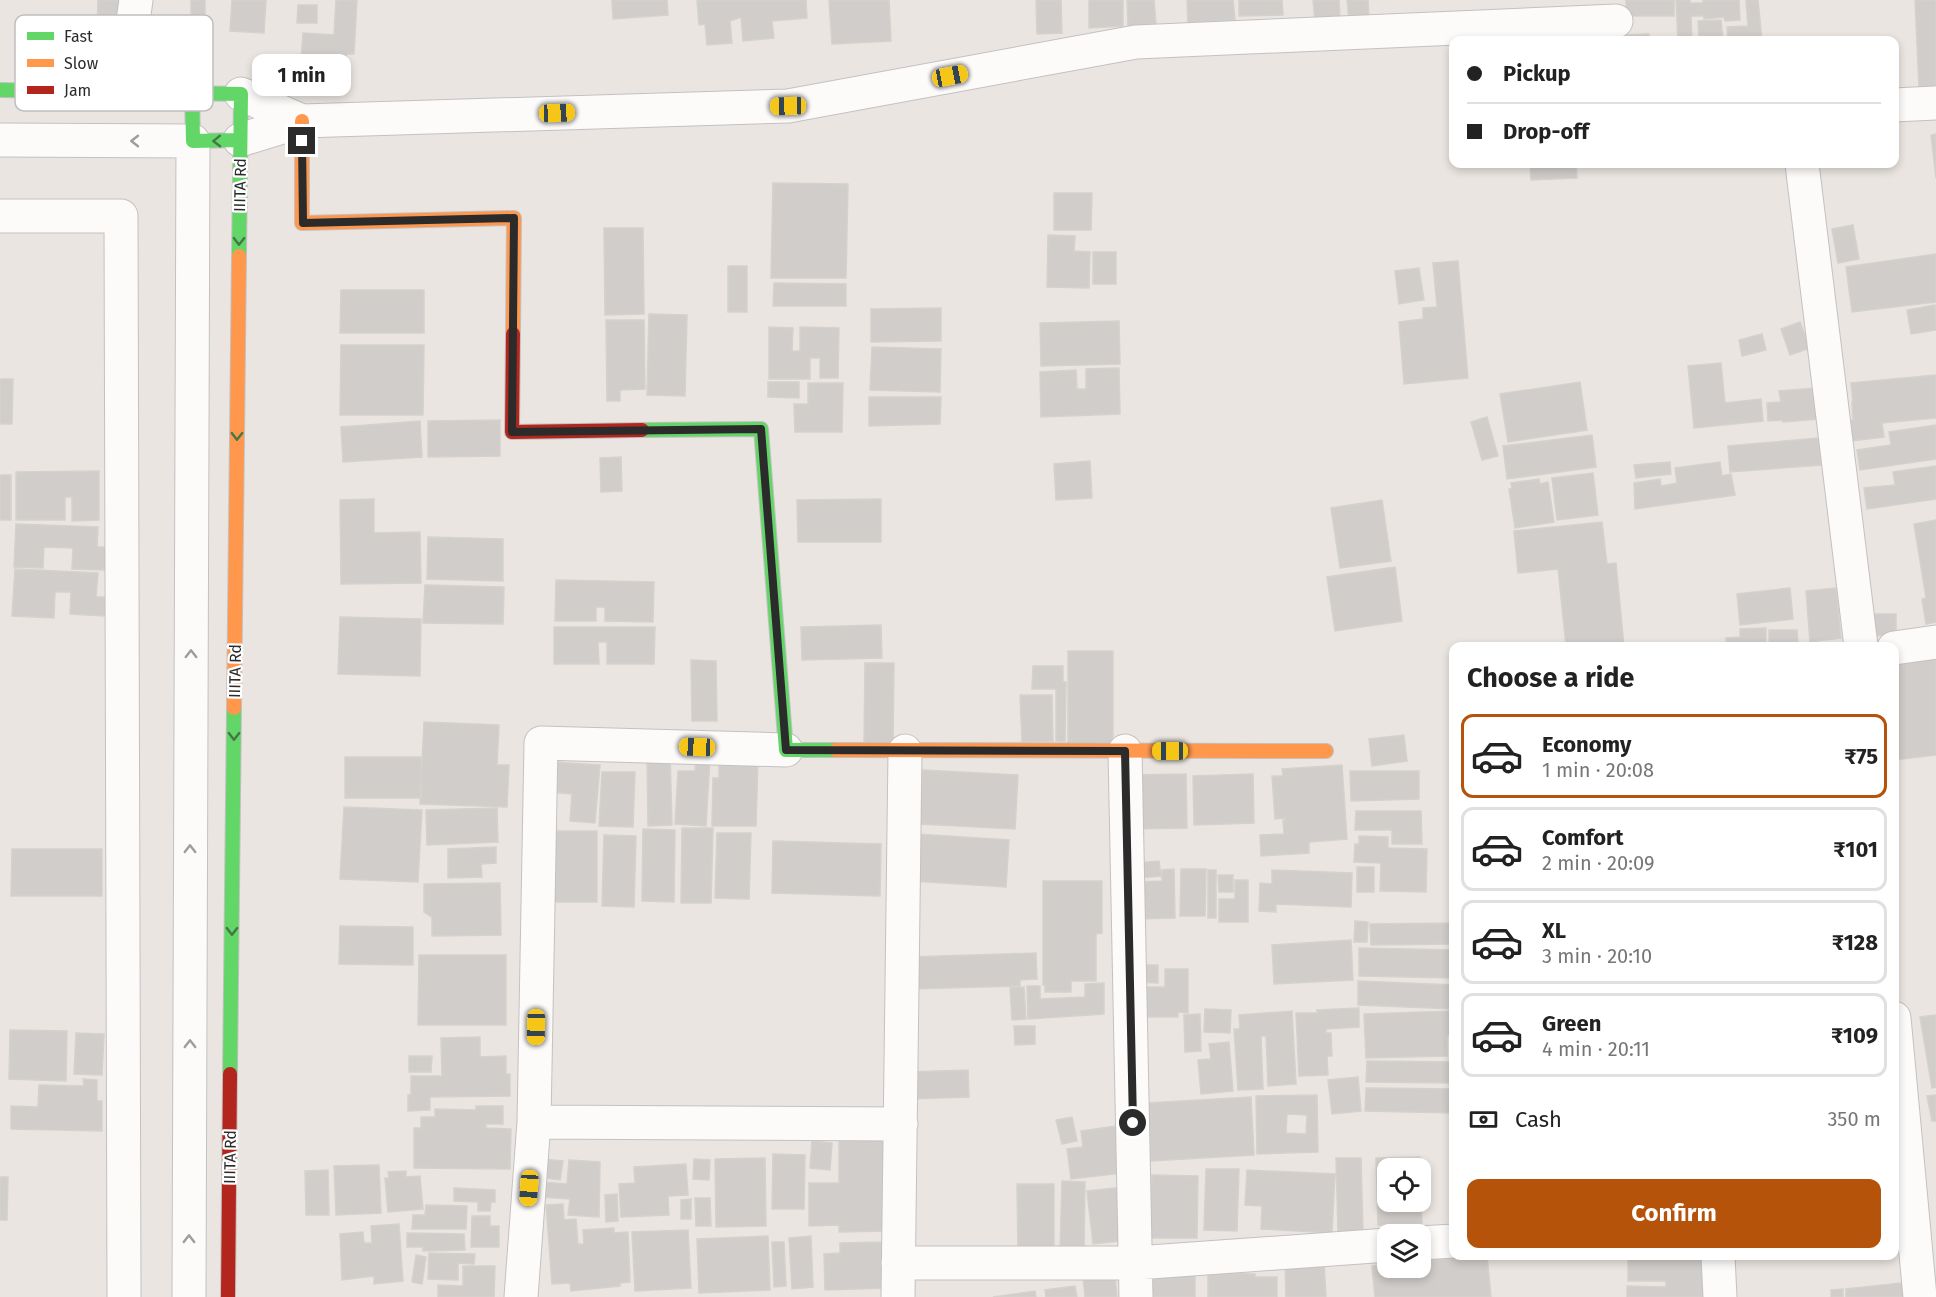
<!DOCTYPE html>
<meta charset="utf-8">
<style>
body{margin:0;font-family:"Fira Sans",sans-serif;background:#f2f2f2;color:#222;height:100vh;display:flex;flex-direction:column;font-size:22px;white-space:nowrap}
*{box-sizing:border-box;margin:0}
p{font-size:20px;color:#767676}
.icon{flex:none;width:33px;height:33px;fill:none;stroke:currentColor;stroke-width:2;stroke-linecap:round;stroke-linejoin:round}
.map{position:relative;flex:1;overflow:hidden}
.side{position:absolute;left:1449px;top:642px;width:450px;height:618px;display:flex;flex-direction:column;background:#fff;border-radius:12px;box-shadow:0 3px 9px #0003}
.side>*{flex:none}
.guide{position:absolute;left:1449px;top:36px;width:450px;height:132px;border-radius:12px;box-shadow:0 3px 9px #0003;display:grid;align-content:center;height:132px;padding:0 18px;background:#fff}
.tools{position:absolute;left:1377px;top:1158px;display:grid;gap:12px}
.tools a{display:grid;place-items:center;width:54px;height:54px;border-radius:12px;background:#fff;box-shadow:0 3px 9px #0003;font-size:30px}
.end{position:absolute;width:27px;height:27px;margin:-14px;border:8px solid #2b2b2b;background:#fff;box-shadow:0 0 0 3px #fff}
.from{border-radius:50%}
.bubble{position:absolute;height:42px;border-radius:12px;background:#fff;box-shadow:0 3px 9px #0003;font-size:20px;font-weight:700;line-height:42px;text-align:center}
.car{position:absolute;width:18px;height:36px;margin:-18px -9px;border-radius:8px;box-shadow:0 0 4px 2px #0007;background:linear-gradient(#f5c518 24%,#345 0 40%,#f5c518 0 76%,#345 0 86%,#f5c518 0)}
.guide b{display:flex;align-items:center;gap:21px;height:57px;font-size:22px}
.guide b+b{border-top:2px solid #e0e0e0}
.guide i{width:15px;height:15px;background:#222}
ul{padding:0;list-style:none}
li{display:flex;align-items:center;gap:18px;height:84px;margin:0 12px 9px;padding:0 6px;border:3px solid #e0e0e0;border-radius:12px}
li div{flex:1}
li b{display:block;font-size:22px}
li em{font-style:normal;font-weight:700}
li.selected{border-color:#b45309}
li>.icon{width:54px;height:54px;stroke-width:1.5}
h2{padding:0 18px;font-size:27px;line-height:72px}
.pay{display:flex;align-items:center;gap:15px;height:66px;padding:0 18px;font-size:22px}
.pay p{margin-inline-start:auto}
.primary-button{display:flex;gap:12px;margin-top:auto;padding:12px 18px}
.primary-button a{flex:1;height:69px;border-radius:12px;background:#b45309;color:#fff;font-size:24px;font-weight:700;line-height:69px;text-align:center}
.map>svg:first-child{display:block}
.building{fill:#d0cdca;stroke:#d5d1cc;stroke-width:1.5;fill-rule:evenodd}
.lines{fill:none;stroke-linecap:round;stroke-linejoin:round}
.street-casing{stroke:#c3c1c2;stroke-width:35}
.fast-casing{stroke:#c3c1c2;stroke-width:16}
.slow-casing{stroke:#c3c1c2;stroke-width:16}
.jam-casing{stroke:#c3c1c2;stroke-width:16}
.street{stroke:#fcfbfa;stroke-width:33}
.fast{stroke:#63d668;stroke-width:14}
.slow{stroke:#ff974d;stroke-width:14}
.jam{stroke:#b3261e;stroke-width:14}
.oneway{stroke:#9e9d9d}
.oneway2{stroke:#447846}
.route{stroke:#2b2b2b;stroke-width:8}
.labels{text-anchor:middle;dominant-baseline:central;stroke-width:4.5;stroke-linejoin:round;paint-order:stroke}
.street-label{font-size:16px;fill:#2b2b2b;stroke:#fff}
.key{fill:#fff;stroke:#bfbfbf;stroke-width:1.5}
.key-label{font-size:16px;fill:#2b2b2b}
</style>
<div class="map">
<svg width="1936" height="1297" viewBox="0 0 1936 1297">
<rect width="100%" height="100%" fill="#eae5e0"/>
<path class="building" d="M98,0h22l-2,33 -21,-1z
M191,0h14v27h-14z
M232,0h34l-2,33 -34,-2z
M336,0h21l-3,54h-8v9l-45,-2 2,-28 31,2z
M612,0h55l1,15 -55,4z
M697,0h109l1,18 -35,3 2,17 -31,3 -2,-24 -11,4 2,22 -25,2 -2,-21 -6,1z
M829,0h60l2,41 -59,3z
M1036,0h25l1,33 -25,1z
M1089,0h34v26l-34,2z
M1127,0h27l2,24 -28,2z
M1187,0h46l2,20 -47,3z
M1239,0h43l1,15 -44,1z
M1313,0h26l1,19 -25,2z
M1347,0h21l1,19 -20,1z
M1626,0h48v16h-48z
M1676,0h14v3h13v-3h36l1,20 -15,1 -1,-4 -20,2v-3h-13l1,24h-14z
M1746,0h12l4,40h-34l-1,-13 21,-1z
M1915,0h21v86l-17,1z
M298,5h19v18h-20z
M1721,20l2,20h-24l-1,-19z
M1649,34v6h-22l-1,-5z
M1936,134v44l-5,-43z
M1530,164h46l1,14 -46,2z
M773,183l75,1 -2,94h-75z
M1054,193h38l-1,37h-37z
M1853,225l6,34 -21,4 -6,-34z
M604,228h39l1,86 -39,1z
M1048,235l27,1 -1,15 16,1 -1,36 -42,-1z
M1093,252h23v32h-23z
M1936,254v48l-84,10 -6,-45z
M1458,261l10,117 -64,6 -5,-62 24,-3v-11l14,-1 -4,-44z
M728,266h19v46h-19z
M1419,268l5,32 -25,4 -4,-33z
M774,283l72,1v22h-73z
M341,290h83v43h-84z
M1935,305l1,25 -25,4 -4,-24z
M941,308v33l-70,1v-33z
M649,314l38,1 -2,81 -38,-1z
M606,320h38l1,69 -25,1v11h-13z
M1119,321l1,43 -79,2 -1,-43z
M1800,322l10,26 -20,7 -9,-26z
M769,327l24,1 -1,23h8v-24l39,1 -1,50h-18v-20h-10v21h-41z
M1762,334l4,16 -24,6 -3,-16z
M341,345h83l-1,70h-83z
M872,347l69,2 -1,43 -70,-2z
M1721,363l4,40 36,-4 2,22 -69,7 -6,-62z
M1119,368l1,46 -79,3 -1,-45 36,-2 1,19h9v-20z
M1936,375v43l-54,5 2,14 -32,4 -2,-20 3,-1 -1,-18h1l-2,-19z
M0,379h13l-1,45h-12z
M768,382h31v16l-31,-1z
M1580,382l7,48 -79,12 -8,-48z
M808,383h35l-1,49h-47l-1,-28h14z
M1815,388l3,31 -35,3 -1,-2 -14,1 -1,-18 14,-1 -2,-11z
M869,397h72l-1,27 -71,2z
M1487,417l11,39 -16,4 -11,-38z
M500,420v36l-72,1v-36z
M420,421l2,36 -79,5 -2,-35z
M1936,425v34l-76,11 -3,-20 34,-5 -2,-13z
M1592,435l4,32 -89,12 -4,-33z
M1819,438l2,27 -91,7 -2,-26z
M621,457l1,34 -21,1 -1,-34z
M1090,461l2,37 -36,2 -2,-36z
M1670,462l1,12 -35,4 -2,-13z
M1720,462l2,14 9,-2 4,21 -100,14 -1,-26 26,-4 1,7 16,-3 -2,-15z
M1936,466v33l-69,10 -3,-21 31,-3 -2,-13z
M99,471v49l-27,1v-24h-7v23h-49v-48z
M1593,473l5,42 -41,5 -5,-42z
M0,475h11v45h-11z
M1539,479l1,5 8,-2 6,40 -39,6 -6,-39h3l-1,-6z
M374,499v34l46,-1 1,51 -80,1 -1,-84z
M881,499v43h-83l-1,-42z
M1382,500l9,61 -51,7 -9,-60z
M1936,520v102l-10,2 -4,-25 4,-1 -12,-74z
M1602,522l5,42 9,-1 8,83h-58l-8,-77 -40,4 -4,-42z
M16,524l82,3 -1,20h10l-1,23 -34,-1 1,-21 -29,-1 -1,21 -29,-1z
M428,537l75,2v42l-76,-2z
M1395,567l7,54 -67,10 -8,-54z
M15,569l83,4 -2,24h10l-1,19 -35,-2 1,-22h-16l-1,26 -42,-2z
M556,580l98,2 -1,40 -48,-1v-14h-9v14h-41z
M425,585l79,2 -1,37 -80,-1z
M1790,588l3,31 -53,6 -3,-31z
M1836,588l5,50 -31,4 -4,-51z
M1873,614h23v21l-23,1z
M340,617l81,2 -1,57 -82,-2z
M881,625l1,33 -80,2 -1,-33z
M554,627h101l-1,37h-47v-22h-9l1,22h-45z
M1766,628v18h-39l-1,-8 14,-1v-8z
M1769,630h28l1,15h-29z
M1068,651h45v92h-45z
M1936,659v96l-42,5v-95z
M691,660l25,1 1,60h-25z
M865,663h29l-1,83h-29z
M1033,666h30v16h3l-1,59h-9v-52h-24z
M1020,695h32l1,46 -31,1z
M424,722l75,3 -2,40h12l-2,42 -87,-3z
M1404,735l3,26 -35,5 -3,-27z
M670,753l2,72 -24,1 -1,-72z
M345,757h76l1,41h-77z
M696,758h14l-4,68 -31,-2 3,-53h17z
M719,758h39l-2,68h-44l1,-48h6z
M551,762l49,3 -5,58 -25,-2 2,-27 -24,-2z
M1342,765l5,74 -38,3v11l-48,3 -1,-21 24,-1 -1,-14h3l-1,-2 -10,1 -3,-43h11l-1,-7z
M923,770l95,5 -3,54 -95,-5z
M1350,771h69v28l-68,2z
M602,772h33l-2,55 -34,-1z
M1186,774l1,54 -57,1 -1,-54z
M1253,774l1,49 -60,2 -1,-49z
M344,807l78,3 -4,72 -78,-3z
M497,808l1,34 -71,3 -1,-35z
M1356,811h65l1,33h-30v-14h-37z
M682,828h31l-2,75h-30z
M643,829l32,1 -1,72 -32,-1z
M550,831h47v71h-48z
M717,833h34l-2,66 -34,-1z
M916,834l93,6 -3,47 -93,-6z
M604,835l32,1 -2,71 -32,-1z
M1359,836l29,1v11l39,1 -1,43 -46,-1 1,-28 -27,-1 1,-18h4z
M773,841l108,3 -1,52 -108,-3z
M496,847v16l-15,1 1,13 -34,1v-29z
M12,849h90v47h-91z
M1159,861l2,15 -23,2 -2,-15z
M1357,867h17v25h-17z
M1174,869l1,49 -39,1 -1,-37 27,-1v-11z
M1181,869h25l-1,47h-25z
M1208,870h8v48h-8z
M1272,870l80,3 -1,34 -75,-3v8l-17,-1 1,-28 12,1z
M1218,875h15v17h-14z
M1235,880h13v42h-29v-23h16z
M1043,881h59v52l-6,1v47h-25v11h-26v-7h-2z
M500,883l1,52 -69,1v-19l-8,-5v-28z
M1355,921l13,1 -1,20h-13z
M1454,923v21l-83,1 -1,-21z
M340,926l73,1v38l-74,-1z
M1351,940l2,40 -79,4 -2,-39z
M1359,948l95,2v28l-95,-2z
M1036,953l1,26 -17,1v6l-109,3 -1,-32z
M419,955h87v70h-88z
M1132,965h26v18l-26,-1z
M1165,969h23v44l-10,-1v5h-46v-30h33z
M1358,981l96,4v24l-96,-4z
M1104,983v31l-76,5 -1,-33h13v13l45,-2v-13z
M1024,987l2,32 -14,1 -2,-32z
M1359,1008v19l-33,2v4h5l1,23h-5l1,19 -29,1 -3,-63h21v-3z
M1205,1009l26,1 -1,23 -26,-1z
M1292,1011l4,73 -28,2 -2,-50h-5l2,53 -25,1 -4,-61h6l-1,-14z
M1454,1011v23l-7,1v21l-81,2 -2,-44z
M1200,1014l1,37 -16,1 -1,-37z
M1936,1015v72l-4,1 -12,-71z
M1014,1026h21v18l-20,1z
M10,1030l57,1 -1,50 -57,-2z
M76,1033l28,1 -2,41 -28,-1z
M480,1037v20l26,-1v18h4v22l-80,1v13l-22,1v-16h3v-19h31l-1,-38z
M1229,1042l4,49 -32,3 -3,-34 13,-1 -2,-15z
M409,1056h23l-1,16h-22z
M1367,1061l87,1v21l-88,-1z
M968,1070l1,27 -62,2v-27z
M1358,1077l3,34 -29,3 -4,-34z
M83,1079l14,1v21h5v30l-91,-2v-23l27,1 1,-22 45,1z
M1366,1088l88,1v24l-89,-2z
M1317,1095l1,57 -61,2 -1,-58zM1287,1114l20,1 -1,19 -20,-1z
M1936,1095v26h-4l-5,-25z
M1251,1097l3,58 -103,6 -3,-58z
M476,1106h27v18h-17v4l25,1 -1,40 -96,-1v-40h7v-11h14v-8l41,1z
M1072,1117l5,24 -15,3 -6,-24z
M1116,1126l6,47 -51,6 -4,-30 16,-2 -2,-16z
M885,1140v91l-46,1v-7l-30,1v-43h30v-42z
M812,1141l20,2 -2,27 -20,-2z
M773,1154l32,1 -1,54h-32z
M1420,1157v11h-32v34h32v-27l2,49 -44,1 -2,-67z
M765,1158l1,68 -50,1 -1,-68z
M1336,1158h25l2,73 -25,1z
M541,1159l22,2 -3,19 -21,-3z
M694,1159l16,1 -1,20 -16,-1z
M569,1160l31,2 -1,55 -31,-2 2,-16 -29,-2 1,-15 25,2z
M686,1164l2,31 -20,1 1,19 -48,2 -2,-33 16,-1 -1,-16z
M379,1165l2,48 -45,2 -2,-49z
M1206,1169h33l-2,62 -33,-1z
M328,1170l1,45h-23l-1,-44z
M1247,1170l88,4 -3,59 -71,-4 1,-23 -17,-1z
M406,1171v6l14,-1 3,33 -35,3 -3,-34h4l-1,-6z
M1152,1175l46,1 -1,62h-46z
M0,1177h8l-1,43h-7z
M1062,1181l23,1 -1,70 -24,-1z
M1017,1184h37v70l-36,1z
M1124,1187l5,53 -36,4 -6,-53z
M454,1188l41,2v12h-4l-1,9h-12v-9l-24,-1z
M617,1194l1,27 -12,1 -1,-27z
M695,1198h15l1,28h-15z
M691,1199v20h-10v-19z
M563,1204l1,16 12,-1 2,25h6l-1,-14 31,-2v5l14,-1 2,50 -10,1v3l-49,5 -1,-8 -18,1 -6,-79z
M426,1205l41,1 -1,23h-54l1,-14h12z
M472,1216h18v10h9v21h-28z
M399,1224l4,57 -29,3v-8l-32,4 -2,-46 23,-2 1,11h8l-1,-17z
M688,1230l3,58 -56,3 -3,-59z
M407,1233l57,1 1,16 -42,1v-4h-16z
M768,1236l2,54 -71,3 -2,-54z
M811,1236l2,51 -21,2 -3,-51z
M772,1242h12l2,44 -12,1z
M883,1242l4,46 -62,2 -1,-36 16,-1v-10z
M429,1253l46,1 -1,10 -16,-1v17l-30,-1z
M416,1255l10,2 -4,27 -10,-2z
M1487,1256l4,41h-116l-3,-31 16,-2v4h32v-7z
M1628,1256h79l-1,41h-79v-11l39,1v-6h-38z
M1324,1260l2,37h-40l-1,-35z
M463,1266h32l-1,31h-56v-12l25,1z
M1195,1269v28h-50v-27z
M1208,1273l47,1v3h22v20h-69z
M1115,1275l2,22h-32l-2,-20z
M1910,1282l2,15h-66v-8z
M1075,1286l2,11h-31l-1,-7z
M1843,1289v8h-12v-7z
M1035,1291l1,6h-43z"/>
<g class="lines">
<g class="street-casing">
<path id="street" d="M123,92l13,-92
M241,94l61,27
M1894,105l42,-2
M0,140l193,1 -4,1156
M240,140l62,-19 486,-15 348,-64 480,-21
M1802,164l59,482
M0,216h121l3,1081
M1894,648l42,-6
M1125,751l11,546
M1894,1018l26,279
M534,1122l367,2
M1420,1243l34,-2
M1718,1256l2,41
M898,1263h238l252,-18
M521,1297l13,-175 7,-379 245,7
M898,1297l7,-546"/>
</g>
<g class="fast-casing">
<path id="fast" d="M0,90l241,4 -2,162
M192,93l1,48 47,-1
M642,430l119,-1 25,321h50
M230,1074l4,-366"/>
</g>
<g class="slow-casing">
<path id="slow" d="M302,121v102l212,-5 -1,116
M234,708l5,-452
M836,750l490,1"/>
</g>
<g class="jam-casing">
<path id="jam" d="M513,334l-1,98 130,-2
M228,1297l2,-223"/>
</g>
<use href="#street" class="street"/>
<use href="#fast" class="fast"/>
<use href="#slow" class="slow"/>
<use href="#jam" class="jam"/>
</g>
<defs><path id="oneway-chevron" d="M-2-3.5L2.5 0L-2 3.5" fill="none" stroke-width="1.6" stroke-linecap="round" stroke-linejoin="round" transform="scale(1.5)"/></defs>
<g class="oneway">
<use href="#oneway-chevron" transform="translate(135 141) rotate(-180)"/>
<use href="#oneway-chevron" transform="translate(191 654) rotate(-90)"/>
<use href="#oneway-chevron" transform="translate(190 849) rotate(-90)"/>
<use href="#oneway-chevron" transform="translate(190 1044) rotate(-90)"/>
<use href="#oneway-chevron" transform="translate(189 1239) rotate(-90)"/>
</g>
<g class="oneway2">
<use href="#oneway-chevron" transform="translate(217 141) rotate(179)"/>
<use href="#oneway-chevron" transform="translate(239 241) rotate(91)"/>
<use href="#oneway-chevron" transform="translate(237 436) rotate(91)"/>
<use href="#oneway-chevron" transform="translate(234 736) rotate(91)"/>
<use href="#oneway-chevron" transform="translate(232 931) rotate(91)"/>
</g>
<g class="lines">
<path class="route" d="M302,141l1,82 211,-5 -2,214 249,-3 25,321 339,1 8,372"/>
</g>
<g class="labels">
<g class="street-label">
<text transform="translate(240 185) rotate(-89)">IIITA Rd</text>
<text transform="translate(235 671) rotate(-89)">IIITA Rd</text>
<text transform="translate(230 1157) rotate(-89)">IIITA Rd</text>
</g>
</g>
<rect x="15" y="15" width="198" height="96" rx="9" class="key"/>
<rect x="27" y="32" width="27" height="8" fill="#63d668"/>
<rect x="27" y="59" width="27" height="8" fill="#ff974d"/>
<rect x="27" y="86" width="27" height="8" fill="#b3261e"/>
<g class="key-label">
<text x="64" y="42">Fast</text>
<text x="64" y="69">Slow</text>
<text x="64" y="96">Jam</text>
</g>
</svg>
<div class="tools">
<a><svg class="icon" aria-label="locate" viewBox="0 0 24 24"><circle cx="12" cy="12" r="6"/><path d="M12 2v4M12 18v4M2 12h4M18 12h4"/></svg></a>
<a><svg class="icon" aria-label="layers" viewBox="0 0 24 24"><path d="M12 4l9 5-9 5-9-5zM3 14l9 5 9-5"/></svg></a>
</div>
<i class="end from" style="left:1133px;top:1123px"></i>
<i class="end" style="left:302px;top:141px"></i>
<div class="bubble" style="left:252px;top:54px;width:99px">1 min</div>
<i class="car" style="left:950px;top:76px;rotate:79deg"></i>
<i class="car" style="left:788px;top:106px;rotate:269deg"></i>
<i class="car" style="left:557px;top:113px;rotate:88deg"></i>
<i class="car" style="left:697px;top:747px;rotate:272deg"></i>
<i class="car" style="left:1170px;top:751px;rotate:270deg"></i>
<i class="car" style="left:536px;top:1027px;rotate:181deg"></i>
<i class="car" style="left:529px;top:1188px;rotate:184deg"></i>
<div class="guide">
<b><i class="from"></i>Pickup</b>
<b><i></i>Drop-off</b>
</div>
<section class="side">
<h2>Choose a ride</h2>
<ul>
<li class="selected"><svg class="icon" aria-label="car" viewBox="0 0 24 24"><path d="M5 17H2v-5l4-1 3-4h7l3 4 3 1v5h-3M9 17h6M6 11h13"/><circle cx="7" cy="17" r="2"/><circle cx="17" cy="17" r="2"/></svg><div><b>Economy</b><p>1 min · 20:08</p></div><em>₹75</em></li>
<li><svg class="icon" aria-label="car" viewBox="0 0 24 24"><path d="M5 17H2v-5l4-1 3-4h7l3 4 3 1v5h-3M9 17h6M6 11h13"/><circle cx="7" cy="17" r="2"/><circle cx="17" cy="17" r="2"/></svg><div><b>Comfort</b><p>2 min · 20:09</p></div><em>₹101</em></li>
<li><svg class="icon" aria-label="car" viewBox="0 0 24 24"><path d="M5 17H2v-5l4-1 3-4h7l3 4 3 1v5h-3M9 17h6M6 11h13"/><circle cx="7" cy="17" r="2"/><circle cx="17" cy="17" r="2"/></svg><div><b>XL</b><p>3 min · 20:10</p></div><em>₹128</em></li>
<li><svg class="icon" aria-label="car" viewBox="0 0 24 24"><path d="M5 17H2v-5l4-1 3-4h7l3 4 3 1v5h-3M9 17h6M6 11h13"/><circle cx="7" cy="17" r="2"/><circle cx="17" cy="17" r="2"/></svg><div><b>Green</b><p>4 min · 20:11</p></div><em>₹109</em></li>
</ul>
<div class="pay"><svg class="icon" aria-label="cash" viewBox="0 0 24 24"><path d="M3 7h18v10H3z"/><circle cx="12" cy="12" r="2"/></svg>Cash<p>350 m</p></div>
<div class="primary-button"><a>Confirm</a></div>
</section>
</div>
